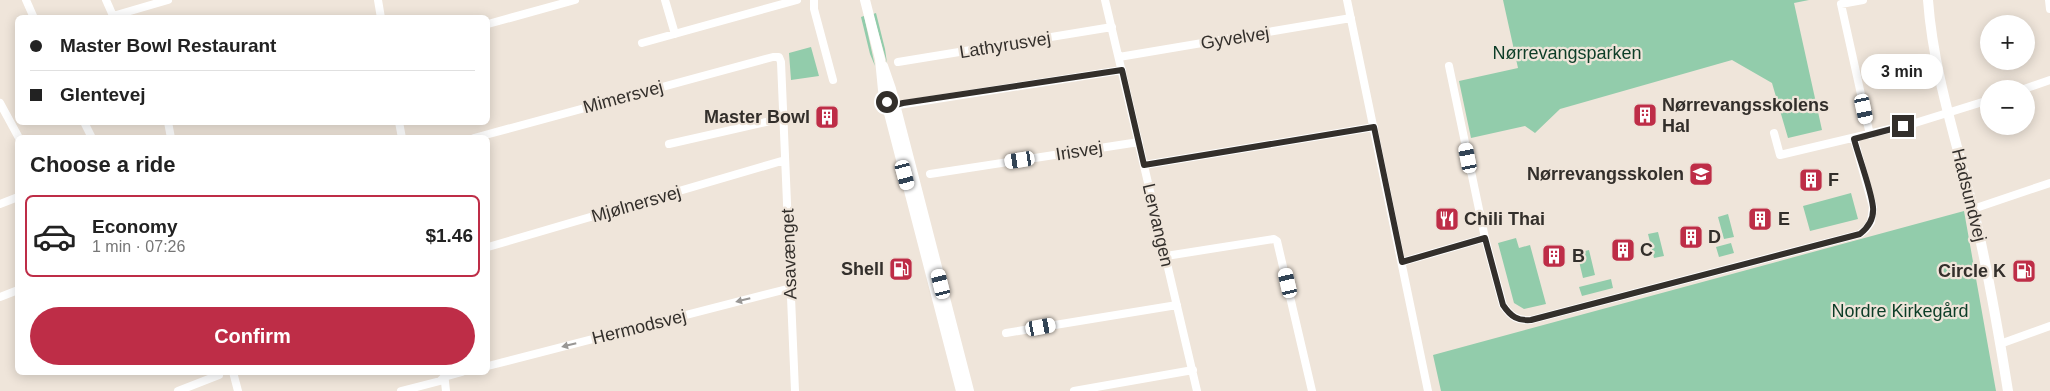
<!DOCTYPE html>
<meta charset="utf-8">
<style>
body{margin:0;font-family:Helvetica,sans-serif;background:#f6f6f6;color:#222;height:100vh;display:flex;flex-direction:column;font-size:19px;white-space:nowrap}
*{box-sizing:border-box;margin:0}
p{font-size:16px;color:#767676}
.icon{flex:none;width:28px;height:28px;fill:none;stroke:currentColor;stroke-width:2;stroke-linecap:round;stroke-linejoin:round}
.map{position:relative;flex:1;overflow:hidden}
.panel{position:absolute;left:15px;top:135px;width:475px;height:240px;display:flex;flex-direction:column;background:#fff;border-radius:8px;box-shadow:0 2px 12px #0003}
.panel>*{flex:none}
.banner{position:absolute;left:15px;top:15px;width:475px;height:110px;border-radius:8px;box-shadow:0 2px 12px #0003;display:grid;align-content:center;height:110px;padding:0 15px;background:#fff}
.fabs{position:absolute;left:1980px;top:15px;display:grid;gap:10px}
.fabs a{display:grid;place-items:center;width:55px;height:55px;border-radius:50%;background:#fff;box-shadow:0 2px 12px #0003;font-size:25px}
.end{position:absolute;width:22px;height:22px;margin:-11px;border:6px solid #332f2b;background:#fff;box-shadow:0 0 0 2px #fff}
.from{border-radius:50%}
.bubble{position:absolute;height:35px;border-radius:18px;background:#fff;box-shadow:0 2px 12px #0003;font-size:16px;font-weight:600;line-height:35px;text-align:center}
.car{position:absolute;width:15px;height:30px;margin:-15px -8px;border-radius:6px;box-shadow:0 0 4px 1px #0007;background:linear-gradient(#fff 24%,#345 0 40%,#fff 0 76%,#345 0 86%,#fff 0)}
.banner b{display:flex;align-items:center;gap:18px;height:48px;font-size:19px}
.banner b+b{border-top:1px solid #e0e0e0}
.banner i{width:12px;height:12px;background:#222}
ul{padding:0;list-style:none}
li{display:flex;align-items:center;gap:15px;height:82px;margin:0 10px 8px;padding:0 5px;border:2px solid transparent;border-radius:8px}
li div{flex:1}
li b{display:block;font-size:19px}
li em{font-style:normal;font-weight:600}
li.selected{border-color:#be2d47}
li>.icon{width:45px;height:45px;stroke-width:1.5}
h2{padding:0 15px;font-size:22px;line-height:60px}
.button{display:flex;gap:10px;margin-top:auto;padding:10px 15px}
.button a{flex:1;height:58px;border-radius:30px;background:#be2d47;color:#fff;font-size:20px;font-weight:600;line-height:58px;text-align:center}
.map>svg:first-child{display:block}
.green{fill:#92ccab}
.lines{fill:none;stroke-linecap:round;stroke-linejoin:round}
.minor{stroke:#fff;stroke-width:8}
.tertiary{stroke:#fff;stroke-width:10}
.oneway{fill:#999795}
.route{stroke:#332f2b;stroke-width:6}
.labels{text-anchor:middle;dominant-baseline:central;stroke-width:4.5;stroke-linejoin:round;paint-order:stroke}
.street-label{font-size:18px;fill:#332f2b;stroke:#efe5da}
.park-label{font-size:18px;fill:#0c3d27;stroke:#efe5da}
.poi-label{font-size:18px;font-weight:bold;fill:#332f2b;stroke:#efe5da;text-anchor:start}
</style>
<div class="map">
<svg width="2050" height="391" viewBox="0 0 2050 391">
<rect width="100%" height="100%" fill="#efe5da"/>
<path class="green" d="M1503,0h306l-15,3 28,127 -34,8 -16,-55 -40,-23 -172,49 -25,24 -10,-7 -54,12 -12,-57 59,-13z
M876,13l9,36 2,14 -14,-49z
M864,16l11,50 -5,-12 -9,-37z
M811,47l8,29 -28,4 -2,-27z
M1851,193l7,26 -48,12 -7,-25z
M1964,211l32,180h-555l-8,-36z
M1728,214l6,23 -10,2 -6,-22z
M1658,232l6,24 -10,2 -6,-24z
M1516,238l3,10 11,-3 16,59 -22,5 -10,-6 -16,-60z
M1731,243l3,10 -15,4 -3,-10z
M1589,250l6,25 -12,3 -6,-25z
M1611,279l2,9 -31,8 -3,-9z"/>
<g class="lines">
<path class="minor" d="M26,0l8,18
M106,0l8,18
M378,0l3,18
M665,0l10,34
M814,0v9l19,71
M1105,0l92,391
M1347,0l81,391
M1863,0l-22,4 29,131
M2049,0l1,9
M113,16l55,-16
M488,24l87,-24
M642,43l155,-43
M1119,57l232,-39
M898,62l214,-35
M1449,66l36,172
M2024,89l26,-9
M0,103l19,35
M892,106l230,-36
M84,122l8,16
M168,122l3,16
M399,122l3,16
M1774,133l6,22 135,-32 74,-23
M474,138l299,-81h6l2,5 14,329
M669,144l115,-26
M1144,165l230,-38
M930,174l209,-32
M0,204l18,-7
M1973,209l77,-26
M488,247l297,-87
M1166,256l108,-17 3,2 35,150
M1402,262l83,-24 18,67c8,12 15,16 28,15l329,-86 6,-5 5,-7 2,-15 -19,-68
M0,297l18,-7
M1006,333l171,-28
M2000,344l50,-18
M488,366l303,-78
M233,372l5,19
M444,373l2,18
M178,391l41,-16
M401,391l39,-10 4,-4 18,-5
M1074,391l119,-21"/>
<path class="tertiary" d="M865,0l15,59 3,31 78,301
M1928,0c5,70 28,140 45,208 15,61 25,121 35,183
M883,66l8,23 78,302"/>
</g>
<defs><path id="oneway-solid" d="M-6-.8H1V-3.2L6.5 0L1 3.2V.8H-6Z" transform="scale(1.25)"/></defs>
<g class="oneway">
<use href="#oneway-solid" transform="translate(743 300) rotate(166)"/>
<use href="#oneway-solid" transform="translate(569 345) rotate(166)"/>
</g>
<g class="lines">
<path class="route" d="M887,102l1,5 15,-4 219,-33 22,95 230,-38 28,135 83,-24 18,67c8,12 15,16 28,15l329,-86c9,-7 14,-16 13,-27 -2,-18 -14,-49 -19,-68l49,-13"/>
</g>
<defs>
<g id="building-square" transform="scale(1.25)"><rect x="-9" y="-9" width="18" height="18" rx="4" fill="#be2d47" stroke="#efe5da"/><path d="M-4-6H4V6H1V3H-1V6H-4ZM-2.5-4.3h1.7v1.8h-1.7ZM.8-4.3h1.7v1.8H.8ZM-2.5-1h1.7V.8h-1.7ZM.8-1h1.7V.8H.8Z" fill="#fff"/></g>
<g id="school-square" transform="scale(1.25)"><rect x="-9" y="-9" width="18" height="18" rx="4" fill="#be2d47" stroke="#efe5da"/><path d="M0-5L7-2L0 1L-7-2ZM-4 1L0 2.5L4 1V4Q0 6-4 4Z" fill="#fff"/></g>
<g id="restaurant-square" transform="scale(1.25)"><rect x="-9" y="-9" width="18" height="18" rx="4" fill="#be2d47" stroke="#efe5da"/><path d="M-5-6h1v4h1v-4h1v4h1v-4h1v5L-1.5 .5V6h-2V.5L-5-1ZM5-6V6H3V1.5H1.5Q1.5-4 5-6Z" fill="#fff"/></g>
<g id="fuel-square" transform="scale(1.25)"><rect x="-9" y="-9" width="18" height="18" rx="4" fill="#be2d47" stroke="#efe5da"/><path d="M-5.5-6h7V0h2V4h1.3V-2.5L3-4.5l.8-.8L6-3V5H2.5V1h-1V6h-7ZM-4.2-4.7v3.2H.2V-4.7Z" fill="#fff"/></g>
</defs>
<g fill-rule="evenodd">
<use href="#building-square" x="1645" y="115"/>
<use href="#building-square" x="827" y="117"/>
<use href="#school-square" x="1701" y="174"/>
<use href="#building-square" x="1811" y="180"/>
<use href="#restaurant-square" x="1447" y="219"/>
<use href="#building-square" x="1760" y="219"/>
<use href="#building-square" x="1691" y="237"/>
<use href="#building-square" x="1623" y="250"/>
<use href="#building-square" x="1554" y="256"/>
<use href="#fuel-square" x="901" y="269"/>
<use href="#fuel-square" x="2024" y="271"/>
</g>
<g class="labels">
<g class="street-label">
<text transform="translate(1235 38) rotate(-9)">Gyvelvej</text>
<text transform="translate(1005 45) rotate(-9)">Lathyrusvej</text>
<text transform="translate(623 97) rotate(-15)">Mimersvej</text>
<text transform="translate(1079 151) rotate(-9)">Irisvej</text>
<text transform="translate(1969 195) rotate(76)">Hadsundvej</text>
<text transform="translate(636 204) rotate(-16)">Mjølnersvej</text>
<text transform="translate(1158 225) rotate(77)">Lervangen</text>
<text transform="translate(789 254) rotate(-92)">Asavænget</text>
<text transform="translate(639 327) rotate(-14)">Hermodsvej</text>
</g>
<g class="park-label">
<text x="1567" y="53">Nørrevangsparken</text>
<text x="1900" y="311">Nordre Kirkegård</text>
</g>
<g class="poi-label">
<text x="1662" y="105">Nørrevangsskolens<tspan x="1662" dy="21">Hal</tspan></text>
<text x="810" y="117" text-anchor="end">Master Bowl</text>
<text x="1684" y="174" text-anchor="end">Nørrevangsskolen</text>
<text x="1828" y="180">F</text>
<text x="1464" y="219">Chili Thai</text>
<text x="1778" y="219">E</text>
<text x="1708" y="237">D</text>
<text x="1640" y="250">C</text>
<text x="1572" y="256">B</text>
<text x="884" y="269" text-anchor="end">Shell</text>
<text x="2006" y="271" text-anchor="end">Circle K</text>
</g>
</g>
</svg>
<div class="fabs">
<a>+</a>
<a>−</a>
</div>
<i class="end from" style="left:887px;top:102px"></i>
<i class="end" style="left:1903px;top:126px"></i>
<div class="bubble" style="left:1861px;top:54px;width:82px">3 min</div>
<i class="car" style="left:1864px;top:109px;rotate:168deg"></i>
<i class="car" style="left:1468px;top:158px;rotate:349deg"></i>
<i class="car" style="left:1020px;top:160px;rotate:261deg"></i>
<i class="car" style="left:905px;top:175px;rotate:165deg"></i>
<i class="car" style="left:1288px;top:283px;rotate:347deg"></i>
<i class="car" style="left:941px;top:284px;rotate:346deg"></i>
<i class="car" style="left:1041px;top:327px;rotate:80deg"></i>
<div class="banner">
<b><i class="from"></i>Master Bowl Restaurant</b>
<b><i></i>Glentevej</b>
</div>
<section class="panel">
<h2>Choose a ride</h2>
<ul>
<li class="selected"><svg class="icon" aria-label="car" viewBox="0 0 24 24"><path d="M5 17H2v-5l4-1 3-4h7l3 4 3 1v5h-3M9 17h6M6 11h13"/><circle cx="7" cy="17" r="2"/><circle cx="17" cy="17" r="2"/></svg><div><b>Economy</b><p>1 min · 07:26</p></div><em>$1.46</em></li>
</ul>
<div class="button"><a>Confirm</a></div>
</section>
</div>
